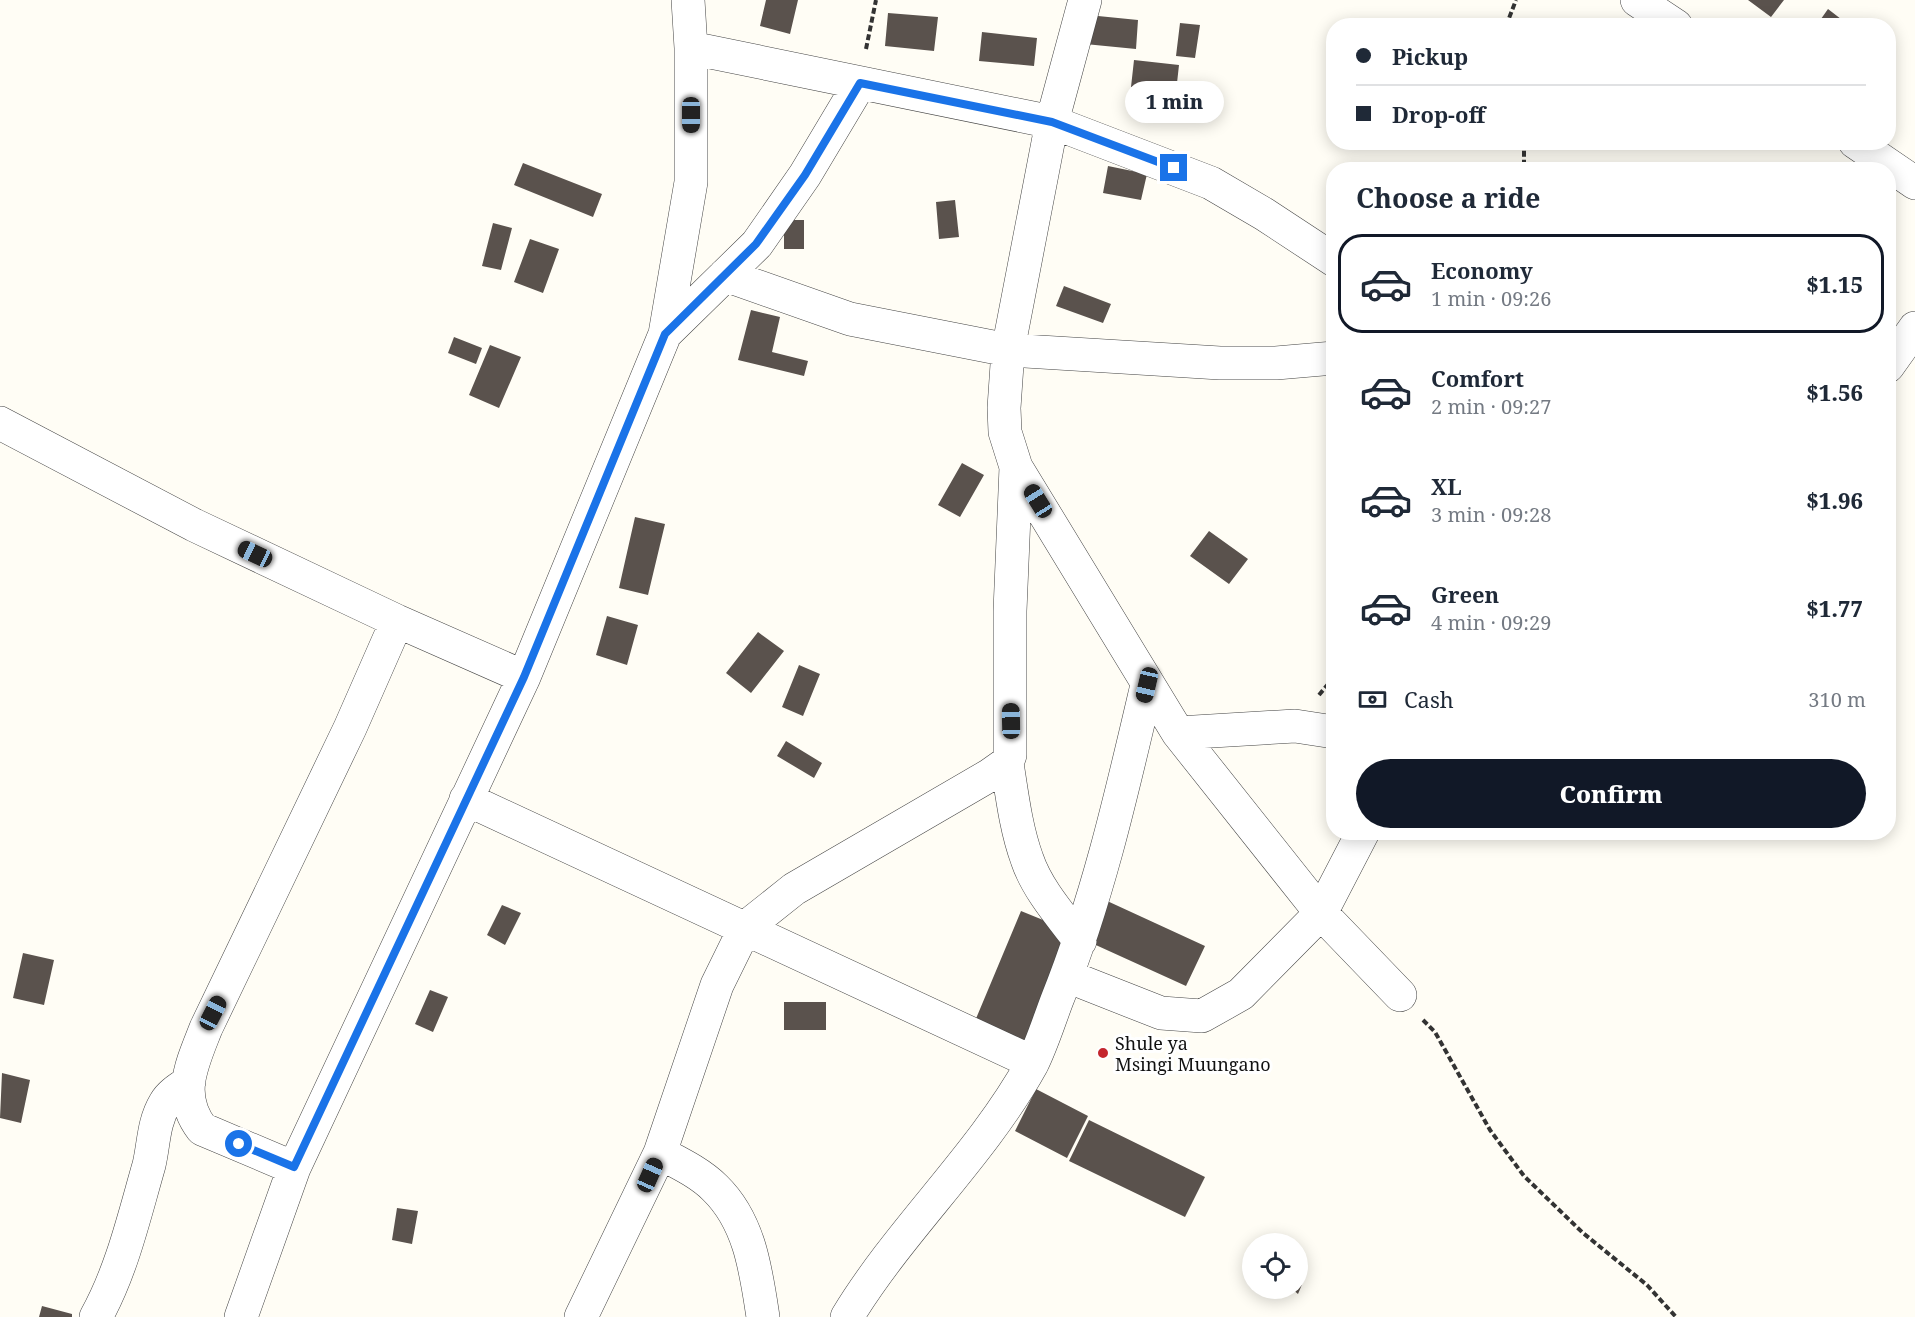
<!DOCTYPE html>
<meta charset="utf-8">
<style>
body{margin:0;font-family:"Noto Serif",serif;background:#f6f6f7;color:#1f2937;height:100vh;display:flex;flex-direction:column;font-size:22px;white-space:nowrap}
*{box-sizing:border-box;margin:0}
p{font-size:20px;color:#747a83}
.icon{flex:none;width:33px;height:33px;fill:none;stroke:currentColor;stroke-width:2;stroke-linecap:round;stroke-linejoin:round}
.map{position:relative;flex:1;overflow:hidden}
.drawer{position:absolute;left:1326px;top:162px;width:570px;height:678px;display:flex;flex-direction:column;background:#fff;border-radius:24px;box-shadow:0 3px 15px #0003}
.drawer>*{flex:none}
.hud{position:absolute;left:1326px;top:18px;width:570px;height:132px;border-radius:24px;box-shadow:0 3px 15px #0003;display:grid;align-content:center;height:132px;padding:0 30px;background:#fff}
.buttons{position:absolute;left:1242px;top:1233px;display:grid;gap:12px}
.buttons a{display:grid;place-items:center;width:66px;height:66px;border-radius:50%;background:#fff;box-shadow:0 3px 15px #0003;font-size:30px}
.end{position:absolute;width:27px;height:27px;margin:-14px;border:8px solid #1a73e8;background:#fff;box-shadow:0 0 0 3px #fff}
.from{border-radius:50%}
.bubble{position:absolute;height:42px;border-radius:21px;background:#fff;box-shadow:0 3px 15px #0003;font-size:20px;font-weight:800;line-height:42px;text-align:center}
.car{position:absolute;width:18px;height:36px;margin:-18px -9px;border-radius:8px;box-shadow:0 0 4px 2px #0007;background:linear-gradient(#222 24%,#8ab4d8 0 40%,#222 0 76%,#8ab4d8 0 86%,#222 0)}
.hud b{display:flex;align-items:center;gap:21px;height:57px;font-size:22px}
.hud b+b{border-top:2px solid #e0e1e3}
.hud i{width:15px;height:15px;background:#1f2937}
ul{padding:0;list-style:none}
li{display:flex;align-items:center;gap:18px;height:99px;margin:0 12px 9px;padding:0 18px;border:3px solid transparent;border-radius:24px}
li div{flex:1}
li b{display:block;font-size:22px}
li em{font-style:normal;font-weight:800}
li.current{border-color:#111827}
li>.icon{width:54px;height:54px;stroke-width:1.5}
h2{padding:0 30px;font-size:27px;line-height:72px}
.pay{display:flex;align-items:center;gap:15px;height:66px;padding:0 30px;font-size:22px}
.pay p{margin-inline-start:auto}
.primary-button{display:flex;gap:12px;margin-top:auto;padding:12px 30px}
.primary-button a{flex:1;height:69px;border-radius:36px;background:#111827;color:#fff;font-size:24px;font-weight:800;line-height:69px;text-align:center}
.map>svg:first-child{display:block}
.building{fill:#5a524d}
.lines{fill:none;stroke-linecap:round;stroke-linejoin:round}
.minor-casing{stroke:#444;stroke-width:34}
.path{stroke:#333;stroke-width:4;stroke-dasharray:6 3;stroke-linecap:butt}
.minor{stroke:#fff;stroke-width:33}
.route{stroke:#1a73e8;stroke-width:8}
.poi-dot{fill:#c4262e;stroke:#fff;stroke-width:2}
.labels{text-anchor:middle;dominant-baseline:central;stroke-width:6;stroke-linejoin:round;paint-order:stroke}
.poi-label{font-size:18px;fill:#111;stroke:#fff;text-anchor:start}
</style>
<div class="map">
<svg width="1915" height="1317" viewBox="0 0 1915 1317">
<rect width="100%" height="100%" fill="#fffdf5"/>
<path class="building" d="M766,0h32l-8,34 -30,-8z
M1748,0h36l-13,17z
M1828,9l22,17h-34z
M888,13l50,4 -4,34 -49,-5z
M1088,15l50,5 -2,29 -51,-5z
M1180,23l20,2 -5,33 -19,-2z
M982,32l55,6 -3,28 -55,-5z
M1134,60l45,5 -3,27 -45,-5z
M523,163l79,31 -9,23 -79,-32z
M1108,166l39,8 -6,26 -38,-7z
M955,200l4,37 -20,2 -3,-37z
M784,220h20v29h-20z
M493,223l19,5 -11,42 -19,-4z
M530,239l29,10 -16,44 -29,-11z
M1064,286l47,18 -8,19 -47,-17z
M751,310l29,7 -8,35 36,9 -4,15 -66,-16z
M454,337l28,11 -6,16 -28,-11z
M490,345l31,12 -22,51 -30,-13z
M962,463l22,12 -24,42 -22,-12z
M635,517l30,7 -17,71 -29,-7z
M1209,531l39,28 -19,25 -39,-28z
M607,616l31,9 -11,40 -31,-10z
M758,632l26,19 -33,42 -25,-20z
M799,665l21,9 -17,42 -21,-9z
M786,741l36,22 -8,15 -37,-22z
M1105,900l100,46 -19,40 -99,-45z
M502,905l19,8 -16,32 -18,-10z
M1021,911l54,22 -47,110 -53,-22z
M23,953l31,7 -10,45 -31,-7z
M430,990l18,7 -15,35 -18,-8z
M784,1002h42v28h-42z
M2,1073l28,7 -9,43 -21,-5z
M1036,1089l52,27 -21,42 -52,-27z
M1089,1120l116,57 -20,40 -116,-56z
M397,1208l21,3 -6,33 -20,-4z
M1298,1272l8,3 -8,19 -7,-6h7z
M42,1306l30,8v3h-33z"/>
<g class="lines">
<g class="minor-casing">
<path id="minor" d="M1637,0l39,26
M691,48l361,74 159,61 53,31 70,46
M1855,142l60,41
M725,275l125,44 158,31 212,13h56l58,-5
M665,334l92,-90 48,-69 55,-92
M1888,366l27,-38
M0,423l194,102 203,96 127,56
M1016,467l162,266 143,180 79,82
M1178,733l117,-7 39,6
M1007,763c5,32 9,66 20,96 10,30 34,57 53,82
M466,799l566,263
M1067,976l94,37 41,3 39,-22 80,-81 42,-81
M660,1153c19,10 40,20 55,35 35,34 41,83 48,129
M294,1168l-92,-39c-26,-34 -10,-65 4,-101l144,-300 47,-107
M96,1317c26,-47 38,-100 53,-152 5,-21 4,-42 16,-62 5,-9 15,-15 24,-21
M241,1317l53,-149 230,-491 141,-343 26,-152v-134l-3,-48
M581,1317l79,-164 57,-168 28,-57 49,-39 196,-114 17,-12 3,-8v-144l6,-144 -11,-35 -1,-24 4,-58 44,-228 33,-122
M847,1317c54,-89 134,-161 185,-253 10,-20 17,-43 25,-64 41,-102 65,-208 90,-315"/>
</g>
<path class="path" d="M1506,26l10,-26
M866,49l10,-49
M1522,142l2,8v20
M1319,695l15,-18
M1423,1020l12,12 55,98 34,46 59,57 64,52 29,32"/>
<use href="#minor" class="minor"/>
</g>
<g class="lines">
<path class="route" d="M239,1144l55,23 230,-490 141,-343 91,-90 49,-69 55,-92 192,39 122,46"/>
</g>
<circle class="poi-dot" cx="1103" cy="1053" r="6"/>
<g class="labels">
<g class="poi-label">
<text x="1115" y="1043">Shule ya<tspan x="1115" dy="21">Msingi Muungano</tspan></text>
</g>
</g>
</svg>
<div class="buttons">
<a><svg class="icon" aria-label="locate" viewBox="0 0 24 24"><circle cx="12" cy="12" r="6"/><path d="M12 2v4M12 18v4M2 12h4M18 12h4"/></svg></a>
</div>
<i class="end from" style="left:239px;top:1144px"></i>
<i class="end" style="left:1174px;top:168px"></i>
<div class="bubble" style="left:1125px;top:81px;width:99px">1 min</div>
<i class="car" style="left:691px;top:115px;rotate:180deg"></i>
<i class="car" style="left:1038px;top:501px;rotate:328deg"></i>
<i class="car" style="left:255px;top:554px;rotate:295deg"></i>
<i class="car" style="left:1147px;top:685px;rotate:193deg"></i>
<i class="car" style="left:1011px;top:721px;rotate:359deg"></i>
<i class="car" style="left:213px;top:1013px;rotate:27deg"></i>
<i class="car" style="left:650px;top:1175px;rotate:24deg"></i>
<div class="hud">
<b><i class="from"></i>Pickup</b>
<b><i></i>Drop-off</b>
</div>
<section class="drawer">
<h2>Choose a ride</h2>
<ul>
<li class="current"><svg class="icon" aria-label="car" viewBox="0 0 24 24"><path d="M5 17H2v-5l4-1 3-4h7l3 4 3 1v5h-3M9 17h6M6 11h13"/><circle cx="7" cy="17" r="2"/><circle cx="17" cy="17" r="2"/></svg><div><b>Economy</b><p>1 min · 09:26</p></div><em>$1.15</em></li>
<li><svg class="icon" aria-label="car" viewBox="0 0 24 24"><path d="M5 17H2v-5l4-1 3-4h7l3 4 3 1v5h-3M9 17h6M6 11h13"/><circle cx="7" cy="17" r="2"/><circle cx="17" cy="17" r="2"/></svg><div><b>Comfort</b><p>2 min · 09:27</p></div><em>$1.56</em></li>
<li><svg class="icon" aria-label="car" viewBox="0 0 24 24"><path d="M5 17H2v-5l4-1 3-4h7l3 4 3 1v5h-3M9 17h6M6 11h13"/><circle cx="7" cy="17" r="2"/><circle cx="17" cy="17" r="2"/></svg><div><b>XL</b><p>3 min · 09:28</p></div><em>$1.96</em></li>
<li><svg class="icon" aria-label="car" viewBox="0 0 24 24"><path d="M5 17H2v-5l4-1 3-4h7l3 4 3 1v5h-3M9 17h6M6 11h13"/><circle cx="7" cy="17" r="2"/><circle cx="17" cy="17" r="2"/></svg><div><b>Green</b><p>4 min · 09:29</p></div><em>$1.77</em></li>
</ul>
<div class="pay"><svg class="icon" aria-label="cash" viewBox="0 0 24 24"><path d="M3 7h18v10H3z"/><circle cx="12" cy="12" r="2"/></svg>Cash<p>310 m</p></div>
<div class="primary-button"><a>Confirm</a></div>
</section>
</div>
